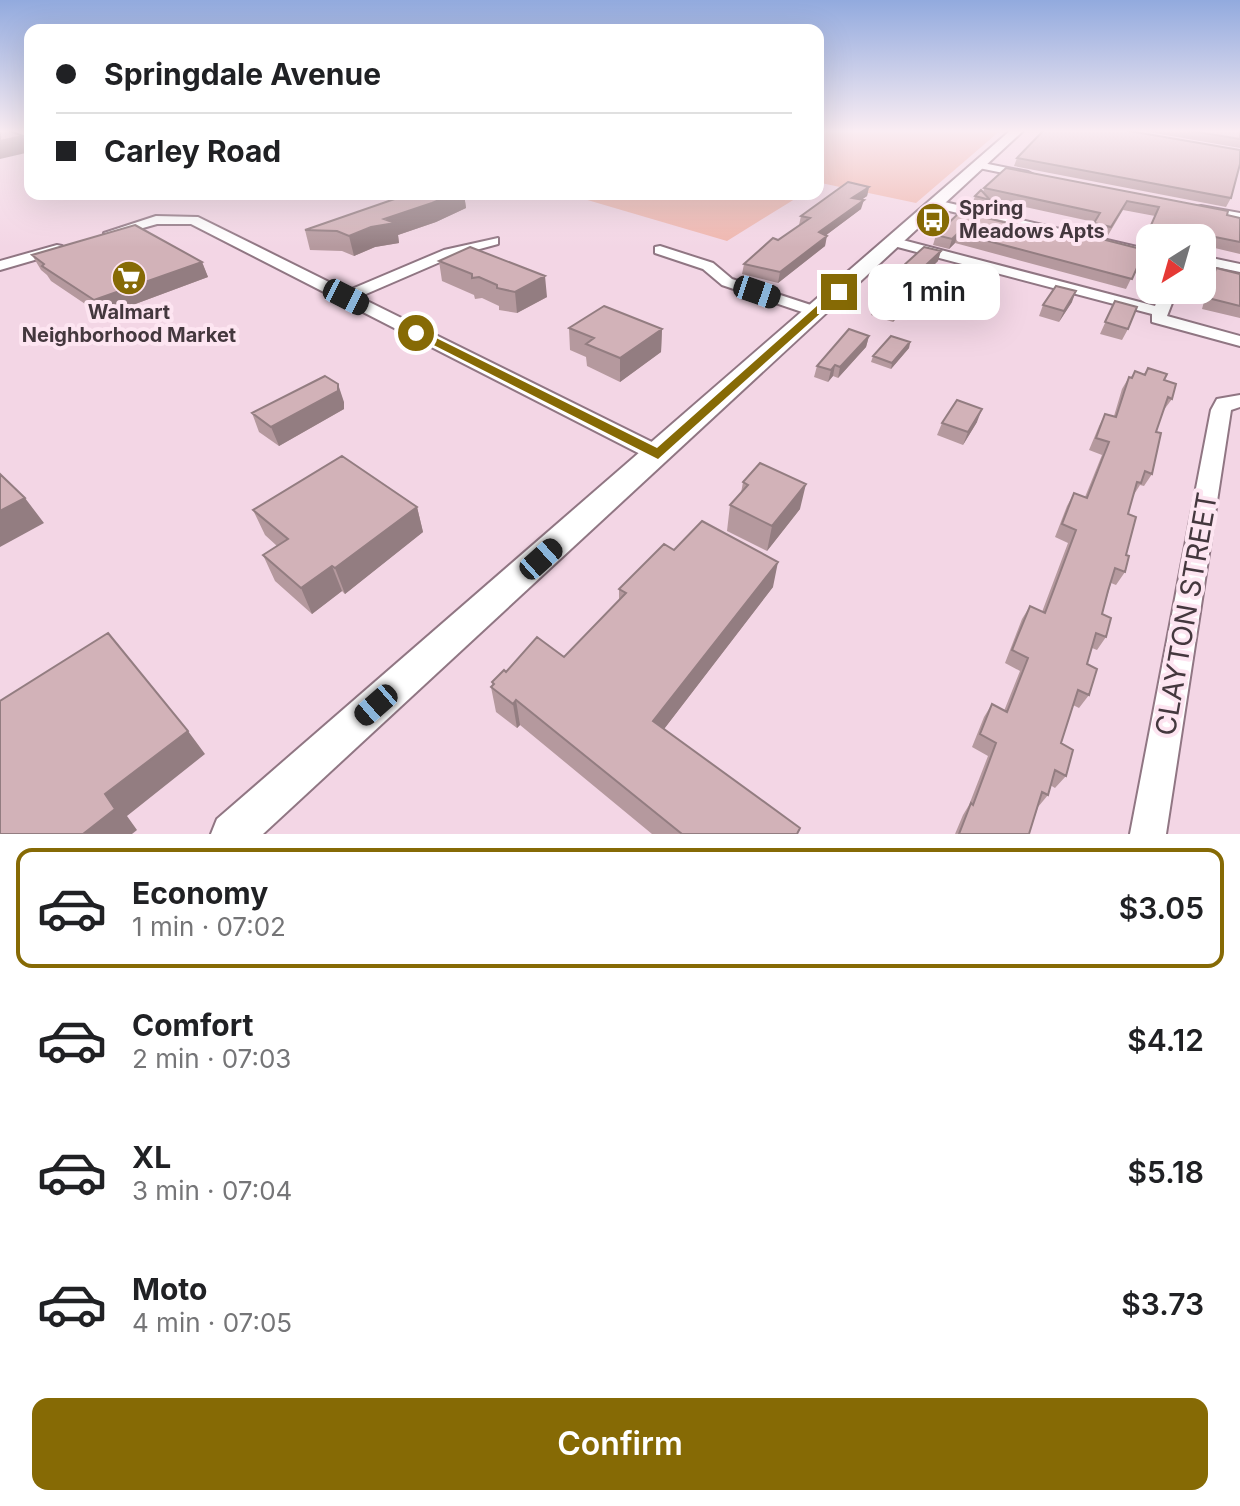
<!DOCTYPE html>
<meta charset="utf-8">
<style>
body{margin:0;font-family:Inter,sans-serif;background:#f2f2f2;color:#202124;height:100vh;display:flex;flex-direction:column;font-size:30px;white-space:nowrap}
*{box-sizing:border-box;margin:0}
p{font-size:26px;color:#757577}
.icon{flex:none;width:44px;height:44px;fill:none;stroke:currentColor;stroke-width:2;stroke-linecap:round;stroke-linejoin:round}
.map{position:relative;height:834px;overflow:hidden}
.details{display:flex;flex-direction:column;background:#fff;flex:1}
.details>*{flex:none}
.hud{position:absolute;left:24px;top:24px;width:800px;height:176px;border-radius:16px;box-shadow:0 8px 32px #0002;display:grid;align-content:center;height:176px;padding:0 32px;background:#fff}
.needle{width:52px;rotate:217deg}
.buttons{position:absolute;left:1136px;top:224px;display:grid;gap:16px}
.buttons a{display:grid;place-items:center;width:80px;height:80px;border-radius:16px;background:#fff;box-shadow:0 8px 32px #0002;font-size:40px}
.end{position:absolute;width:36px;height:36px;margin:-18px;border:10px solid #866a05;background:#fff;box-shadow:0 0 0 4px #fff}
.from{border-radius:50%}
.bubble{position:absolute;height:56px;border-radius:16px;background:#fff;box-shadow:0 8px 32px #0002;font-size:26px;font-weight:600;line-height:56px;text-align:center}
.car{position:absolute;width:24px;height:48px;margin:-24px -12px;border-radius:10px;box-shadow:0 0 6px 2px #0007;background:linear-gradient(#222 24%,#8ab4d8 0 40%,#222 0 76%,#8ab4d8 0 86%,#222 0)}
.hud b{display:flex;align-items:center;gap:28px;height:76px;font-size:30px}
.hud b+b{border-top:2px solid #e0e0e0}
.hud i{width:20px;height:20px;background:#202124}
ul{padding:14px 0 0;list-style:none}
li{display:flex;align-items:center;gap:24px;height:120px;margin:0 16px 12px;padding:0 16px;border:4px solid transparent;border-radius:16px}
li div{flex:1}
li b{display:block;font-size:30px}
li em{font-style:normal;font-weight:600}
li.on{border-color:#866a05}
li>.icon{width:72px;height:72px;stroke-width:1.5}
.cta{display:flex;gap:16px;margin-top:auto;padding:16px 32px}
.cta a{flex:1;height:92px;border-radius:16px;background:#866a05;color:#fff;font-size:32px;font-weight:600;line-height:92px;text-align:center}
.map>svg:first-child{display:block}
.green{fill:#efb6ae}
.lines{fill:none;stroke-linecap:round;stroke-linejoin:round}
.minor-casing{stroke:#907683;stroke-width:4}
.tertiary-casing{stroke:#907683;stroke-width:4}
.minor{fill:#fff;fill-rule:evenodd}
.tertiary{fill:#fff;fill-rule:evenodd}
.wall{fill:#b5999e}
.shaded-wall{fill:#937d81}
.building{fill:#d2b2b8;stroke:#937d81;stroke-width:2}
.route{fill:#866a05}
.labels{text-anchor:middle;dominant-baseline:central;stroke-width:8;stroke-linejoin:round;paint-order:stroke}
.far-poi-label{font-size:20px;font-weight:bold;fill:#44383e;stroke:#fde5f1;text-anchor:start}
.near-street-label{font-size:28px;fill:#44383e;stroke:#fde5f1}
</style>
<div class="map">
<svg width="1240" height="834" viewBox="0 0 1240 834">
<rect width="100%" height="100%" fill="#f3d6e5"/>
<path class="green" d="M818,130h183l-85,73 -95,-20 -3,2z
M567,194h236l-76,47z"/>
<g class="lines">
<g class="minor-casing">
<path id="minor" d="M978,162l50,10 6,3 -6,3 -54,-11v-4z
M936,200l214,50v8l-218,-51 -2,-3z
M1201,206l39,7v8l-43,-8v-6z
M156,216l42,1 149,74 97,-41 54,-12v6l-44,12 -95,41 307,152 3,5 -3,5h-16l-459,-235h-34l-46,13 -7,-4z
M895,238l260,68 6,-16h16l-10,26 73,20v10l-88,-24v-8l-262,-69v-6z
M57,245l5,1v6l-62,18v-9z
M660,246l53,17 19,16 91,30 2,3 -2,3h-12l-89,-30 -19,-16 -48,-16v-6z
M1202,256l38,8v8l-38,-8z
M1240,395v12l-9,3 -65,424h-36l81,-424 6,-11z"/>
</g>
<g class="tertiary-casing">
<path id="tertiary" d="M1011,130h13l-761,704h-52l6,-15z"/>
</g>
<use href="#minor" class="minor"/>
<use href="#tertiary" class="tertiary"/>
</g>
<path class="wall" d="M1137,130h103v18z
M1017,158l214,40 -5,9 -212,-41z
M1006,168l234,50v36l-38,-9v-7h-52v5l-7,-2 12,-25 -32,-6 -16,27 -18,-4 5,-11 -105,-23 -2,10 -15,-4 3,-9 8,-3 1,-5z
M869,187l-2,9 -6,4v9l-35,26 -1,11 -47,37 -36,-9 2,-10 55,-39 2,-9z
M294,194h24l-12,5z
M409,194h55l2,14 -30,14 -38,13 1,8 -24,4 -21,9 -12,-5 -32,-1 -5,-20z
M978,215l105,23 62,12 -19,39 -171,-46 -6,6 -16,-4 3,-10z
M32,255l170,7 6,15 -105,39 -52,-35 -4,-6 -6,-5z
M439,261l108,36 -30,16 -18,-3v-4l-17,-8 -7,1 -1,-4 -32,-14z
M938,261l-5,5 4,1 -3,10 -41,45 -22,-7 3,-11 20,-13 12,-13 -6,-2 3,-10z
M1216,268l24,6v44l-38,-9 8,-30z
M1115,301l13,28 -6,11 -22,-6z
M1072,302l-13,20 -20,-6 4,-11z
M569,328l93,1 -1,23 -41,30 -33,-16 -1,-9 -16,-7z
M869,336l-3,11 -28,31 -5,-2 -5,6 -14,-5 3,-11z
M910,342l-1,6 -18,21 -20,-7 2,-6z
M1148,368l16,12 8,19 -9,12 -7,21 -4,42 -8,12 -4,-1 -7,11 -5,18 -3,58 -9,13 -5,-2 -9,31 4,23 -9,13 -5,-2 -5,16 2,31 -10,13 -6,-3 -12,38 5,33 -11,12 -5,-3 -2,10 -10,12 -9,27h-74l8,-19 6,-10 19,-49 -16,-9 12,-30 8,-13 12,7 16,-40 -15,-8 17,-44 8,-13 12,6 26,-69 -13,-6 12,-31 7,-13 11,4 17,-42 -13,-5 10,-24 6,-12 9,2 8,-27 7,-12 2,1 4,-7 9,3z
M344,402v7l-65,37 -20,-14 -7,-19z
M977,422l-14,23 -26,-10 5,-12z
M743,482l57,27 -33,42 -40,-20 3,-26 11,-12z
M417,507l6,25 -78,62 -3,-3 -30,23 -37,-33 -12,-26 14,-9 -12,-11 -12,-25z
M674,550l99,37 -109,142 134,105h-146l-132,-109 -3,3 -21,-16 -5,-25 2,-2 -1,-3 14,-10 58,-15 55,-57v-11z"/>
<path class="shaded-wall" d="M23,136l7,16 -30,7v-18z
M869,187l-2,9 -16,11 1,-9z
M305,194h13l-12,5z
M454,194h10l2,14 -30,14 -38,13 1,8 -24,4 -21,9 -5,-20 35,-17z
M864,200l-3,9 -44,33 2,-10z
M958,233l-3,10 -6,6 3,-10z
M827,236l-2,10 -47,37 2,-11z
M941,251l-3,10 -14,13 3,-10z
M202,262l6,15 -105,39 -9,-16z
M937,267l-3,10 -41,45 3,-11z
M545,276l2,21 -30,16 -2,-21z
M1076,291l-4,11 -13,20 5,-11z
M662,329l-1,23 -41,30v-24z
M869,336l-3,11 -28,31 2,-11z
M910,342l-1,6 -18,21 1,-6z
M835,365l-2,11 -5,6 3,-12z
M338,384l6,18v7l-65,37 -8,-19z
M982,409l-5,13 -14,23 5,-13z
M806,484l-6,25 -33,42 5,-25z
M25,498l19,25 -44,24v-36z
M417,507l6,25 -78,62 -10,-26z
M778,562l-5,25 -122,159 2,-25z
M332,566l10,25 -30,23 -11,-26z
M516,700l4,25 -3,3 -4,-24z
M188,731l17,23 -78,62 10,14 -5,4h-49l22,-40z"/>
<path class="building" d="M0,130h8l15,6 -23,5z
M1044,130h80l116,20v14l-9,34 -214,-40z
M1185,130h55v9z
M1006,168l222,43 -1,4 13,3v24l-70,-14 -3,8 -19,-4 11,-25 -32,-6 -16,26 -17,-4 6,-10 -116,-25z
M848,182l21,5 -17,11 12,2 -45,32 8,4 -47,36 -36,-8 29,-26 5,2 32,-22 -9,-2z
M981,190l9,10 -15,-4z
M409,194h45l-22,9 -48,16 11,4 -24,4 -22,9 -12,-5 -32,-1z
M964,208l15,3 -4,4 28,7 80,16 3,-3 59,15 -13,29 -174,-46 -6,6 -16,-4z
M135,225l67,37 -108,38 -52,-34 2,-2 -12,-9z
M470,247l75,29 -30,16 -18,-4v-3l-18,-8 -7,1v-4l-33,-13z
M924,247l17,4 -14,13 10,3 -41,44 -22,-7 14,-14 6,1 19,-22 -10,-3z
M1216,268l24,6v32l-32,-8z
M1056,286l20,5 -12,20 -21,-6z
M1115,301l22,6 -9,22 -23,-7z
M604,306l58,23 -42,29 -34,-14 8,-6 -25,-10z
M849,329l20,7 -29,31 -5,-2 -4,5 -14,-4z
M891,336l19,6 -18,21 -19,-7z
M1148,368l19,6 -3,6 12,4 -4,15 -4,-2 -12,35 5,1 -9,41 -7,-3 -4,12 -4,-1 -9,32 8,3 -10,38 3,1 -4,16 -10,-4 -7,23 -6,23 9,4 -5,19 -10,-4 -9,31 10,5 -8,26 -11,-5 -17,53 12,7 -7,26 -11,-6 -7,25 -6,-3 -13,42h-70l12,-31 2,2 23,-62 -16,-9 12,-30 15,8 21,-54 -16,-8 18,-44 15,7 31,-83 -14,-6 12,-31 13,5 22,-56 -13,-4 9,-24 11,3 13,-40 3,1 3,-7 10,4z
M325,376l13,8v7l-67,36 -19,-14z
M957,400l25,9 -14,23 -26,-9z
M342,456l75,51 -82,61 -3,-2 -31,22 -38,-33 25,-16 -35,-29z
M760,463l46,21 -34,42 -42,-21 18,-20 -5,-3z
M0,474l25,24 -25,13z
M702,521l76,41 -125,159 147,107 -3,6h-115l-166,-134 -3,4 -22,-17 3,-3 -2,-2 12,-12 2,2 31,-35 27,20 62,-64 -7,-4 45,-45 10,6z
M108,633l80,98 -83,63 10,15 -32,25h-83v-133z"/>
<linearGradient id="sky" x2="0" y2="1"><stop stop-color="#92aade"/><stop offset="0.53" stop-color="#faedf3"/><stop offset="1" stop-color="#faedf3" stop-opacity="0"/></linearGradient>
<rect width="1240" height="247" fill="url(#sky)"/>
<path class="route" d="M835,290l9,2 -186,167 -248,-126 10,-3 237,118z"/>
<defs>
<g id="bus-disc" transform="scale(1.8)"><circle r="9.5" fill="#866a05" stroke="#fde5f1"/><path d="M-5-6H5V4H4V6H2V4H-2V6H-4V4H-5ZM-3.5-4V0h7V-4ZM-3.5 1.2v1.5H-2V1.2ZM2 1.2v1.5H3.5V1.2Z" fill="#fff"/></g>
<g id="supermarket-disc" transform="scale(1.8)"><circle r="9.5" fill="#866a05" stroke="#fde5f1"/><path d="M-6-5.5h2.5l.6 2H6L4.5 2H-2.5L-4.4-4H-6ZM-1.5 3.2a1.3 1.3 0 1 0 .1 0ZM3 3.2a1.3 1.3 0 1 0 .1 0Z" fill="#fff"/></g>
</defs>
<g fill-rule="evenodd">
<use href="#bus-disc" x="933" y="220"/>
<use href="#supermarket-disc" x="129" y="278"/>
</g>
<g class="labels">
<g class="far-poi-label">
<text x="959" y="208">Spring<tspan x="959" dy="23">Meadows Apts</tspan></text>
<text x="129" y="312" text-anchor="middle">Walmart<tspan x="129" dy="23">Neighborhood Market</tspan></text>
</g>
<g class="near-street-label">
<text transform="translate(1186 614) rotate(-80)">CLAYTON STREET</text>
</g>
</g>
</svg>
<div class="buttons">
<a><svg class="needle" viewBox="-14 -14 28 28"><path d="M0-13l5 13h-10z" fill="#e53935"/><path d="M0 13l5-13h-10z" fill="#757577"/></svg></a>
</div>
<i class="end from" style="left:416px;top:333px"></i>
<i class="end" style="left:839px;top:292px"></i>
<div class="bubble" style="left:868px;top:264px;width:132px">1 min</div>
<i class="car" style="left:757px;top:292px;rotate:109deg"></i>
<i class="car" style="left:346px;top:297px;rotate:117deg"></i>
<i class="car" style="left:541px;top:559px;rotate:48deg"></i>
<i class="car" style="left:376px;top:705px;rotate:229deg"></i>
<div class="hud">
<b><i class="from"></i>Springdale Avenue</b>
<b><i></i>Carley Road</b>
</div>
</div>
<section class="details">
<ul>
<li class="on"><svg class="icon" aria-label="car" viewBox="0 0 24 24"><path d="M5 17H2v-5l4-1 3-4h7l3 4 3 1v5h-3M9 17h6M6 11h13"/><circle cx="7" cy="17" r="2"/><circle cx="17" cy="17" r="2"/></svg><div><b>Economy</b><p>1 min · 07:02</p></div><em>$3.05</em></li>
<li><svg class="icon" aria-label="car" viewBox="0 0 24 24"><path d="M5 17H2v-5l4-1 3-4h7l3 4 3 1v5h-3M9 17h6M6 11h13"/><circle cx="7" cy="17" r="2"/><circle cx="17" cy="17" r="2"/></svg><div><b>Comfort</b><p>2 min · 07:03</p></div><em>$4.12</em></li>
<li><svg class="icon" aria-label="car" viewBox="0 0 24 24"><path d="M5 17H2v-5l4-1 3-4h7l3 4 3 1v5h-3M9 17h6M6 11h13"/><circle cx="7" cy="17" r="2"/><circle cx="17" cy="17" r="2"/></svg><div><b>XL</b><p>3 min · 07:04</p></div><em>$5.18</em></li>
<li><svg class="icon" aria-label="car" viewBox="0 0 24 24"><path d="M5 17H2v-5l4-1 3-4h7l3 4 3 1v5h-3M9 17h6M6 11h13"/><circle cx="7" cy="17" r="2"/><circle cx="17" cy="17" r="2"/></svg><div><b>Moto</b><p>4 min · 07:05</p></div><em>$3.73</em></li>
</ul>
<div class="cta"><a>Confirm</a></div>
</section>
